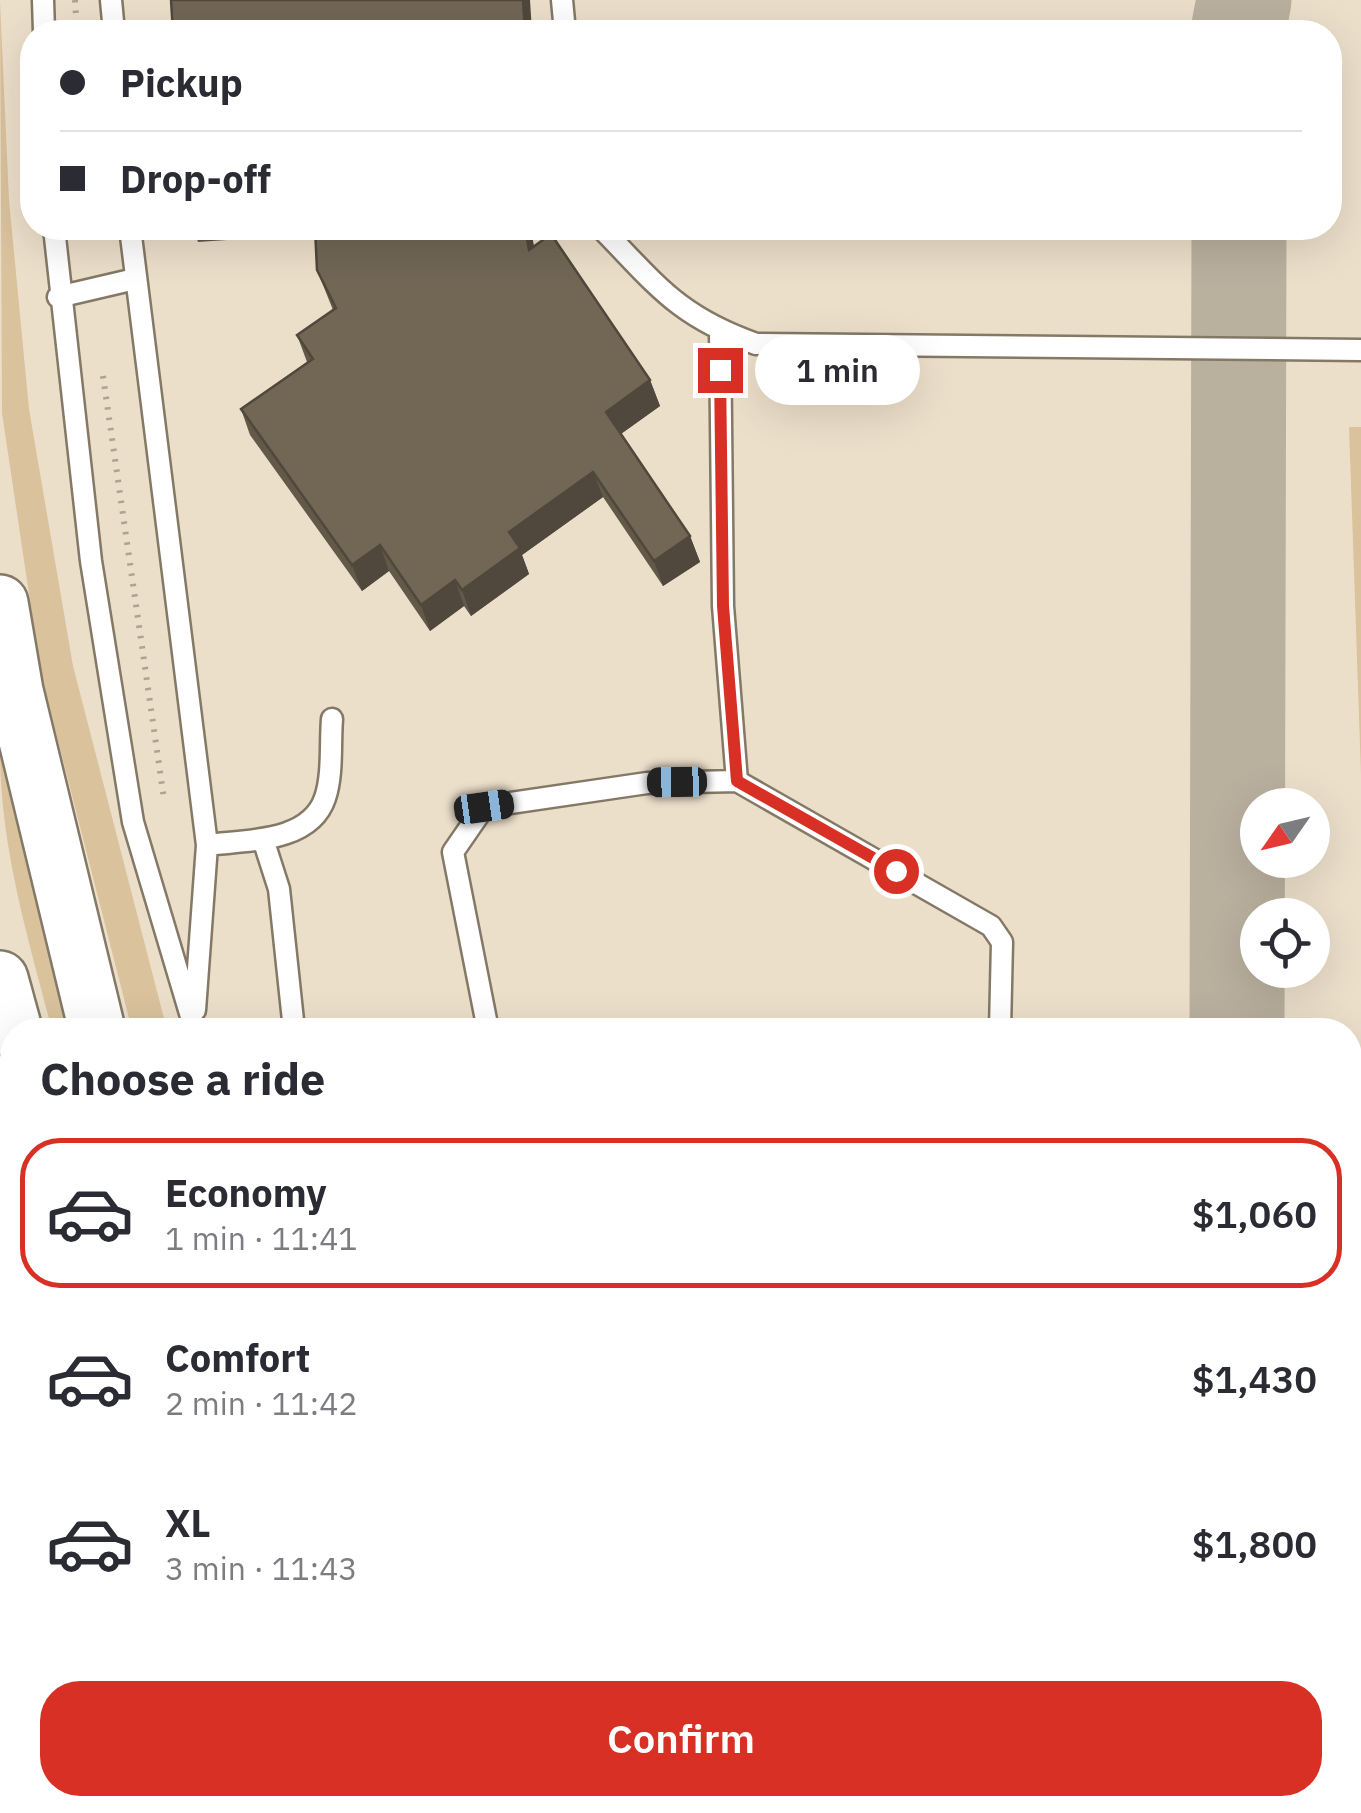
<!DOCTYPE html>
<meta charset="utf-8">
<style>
body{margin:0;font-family:"IBM Plex Sans",sans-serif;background:#f2f2f3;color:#2b2b33;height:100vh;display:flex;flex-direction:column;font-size:38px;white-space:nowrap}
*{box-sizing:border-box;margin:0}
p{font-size:32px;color:#7c7c81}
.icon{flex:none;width:55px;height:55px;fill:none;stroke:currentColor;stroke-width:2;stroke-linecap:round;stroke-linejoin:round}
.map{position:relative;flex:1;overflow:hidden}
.sheet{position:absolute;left:0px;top:1018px;width:1362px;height:798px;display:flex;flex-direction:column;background:#fff;border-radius:40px 40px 0 0;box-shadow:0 10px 40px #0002}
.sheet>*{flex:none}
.guide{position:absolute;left:20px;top:20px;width:1322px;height:220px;border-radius:40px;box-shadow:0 10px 40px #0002;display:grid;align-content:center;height:220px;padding:0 40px;background:#fff}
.needle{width:65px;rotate:236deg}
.fabs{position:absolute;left:1240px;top:788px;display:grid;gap:20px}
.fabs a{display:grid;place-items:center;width:90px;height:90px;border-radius:50%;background:#fff;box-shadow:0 10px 40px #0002;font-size:50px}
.end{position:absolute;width:45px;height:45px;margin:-22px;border:12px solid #d93025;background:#fff;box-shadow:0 0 0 5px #fff}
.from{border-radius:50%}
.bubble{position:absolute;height:70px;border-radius:35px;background:#fff;box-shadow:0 10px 40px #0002;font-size:32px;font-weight:600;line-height:70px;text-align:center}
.car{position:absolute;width:30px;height:60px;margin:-30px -15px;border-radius:12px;box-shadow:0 0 8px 2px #0007;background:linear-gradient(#222 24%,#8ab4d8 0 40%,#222 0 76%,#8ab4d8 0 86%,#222 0)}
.guide b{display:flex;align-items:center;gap:35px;height:95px;font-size:38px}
.guide b+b{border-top:2px solid #e1e1e2}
.guide i{width:25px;height:25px;background:#2b2b33}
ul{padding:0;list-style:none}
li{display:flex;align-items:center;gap:30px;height:150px;margin:0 20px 15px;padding:0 20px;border:5px solid transparent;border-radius:40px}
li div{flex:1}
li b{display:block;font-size:38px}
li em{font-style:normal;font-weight:600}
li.on{border-color:#d93025}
li>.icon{width:90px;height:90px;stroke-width:1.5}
h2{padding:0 40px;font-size:45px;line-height:120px}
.primary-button{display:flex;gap:20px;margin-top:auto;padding:20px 40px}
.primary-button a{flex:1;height:115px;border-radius:40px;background:#d93025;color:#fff;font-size:40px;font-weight:600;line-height:115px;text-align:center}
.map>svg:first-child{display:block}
.green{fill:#d9c29c}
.water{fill:#8ecbea;stroke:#749db0;stroke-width:2.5}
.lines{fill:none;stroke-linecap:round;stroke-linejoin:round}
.taxiway{stroke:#bab09e;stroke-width:95}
.lane-casing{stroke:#847866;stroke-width:25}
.secondary-casing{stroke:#847866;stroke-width:60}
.path{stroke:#ada392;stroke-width:6;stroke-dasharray:2.5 8;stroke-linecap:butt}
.lane{stroke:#fff;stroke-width:20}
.secondary{stroke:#fff;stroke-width:55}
.wall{fill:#625949}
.shaded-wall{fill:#50483c}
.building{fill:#726755;stroke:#50483c;stroke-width:2.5}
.route{stroke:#d93025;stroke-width:12}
</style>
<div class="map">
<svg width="1361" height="1813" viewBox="0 0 1361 1813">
<rect width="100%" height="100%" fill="#ecdfca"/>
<path class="green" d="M0,0l9,200 20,209 44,257 94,364h-35l-91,-356 -39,-261z
M1349,427h12v347z
M0,751l72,279h-20c-24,-92 -52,-184 -52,-279z"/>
<path class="water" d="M0,1556l12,35v211l85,1 5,10h-102z"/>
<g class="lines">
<path class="taxiway" d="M1238,32l6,-32
M1237,1030l2,-802
M1350,1399l11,3"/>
<g class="lane-casing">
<path id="lane" d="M43,0l1,32
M111,0l3,32
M562,0l3,32
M54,228l37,333 42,261 62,208
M130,228l77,617 -12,165
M601,228c56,57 76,88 155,116l605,6
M58,297l77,-18
M720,331l3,275 14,175
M263,839l16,50 15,141
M207,845c39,-5 103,-2 118,-47 8,-23 5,-55 7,-79
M488,1030l-35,-178 31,-45 163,-24 90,-2 254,145 11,16 -2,88
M670,1802l5,11
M1108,1802l2,11
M348,1813h31
M465,1813l9,-11"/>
</g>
<g class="secondary-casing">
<path id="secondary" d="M0,603l15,88 82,339
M0,979l14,51
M249,1802l4,11
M325,1802l4,11"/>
</g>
<path class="path" d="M75,0l2,32
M103,376l61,423
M0,1230l12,43
M182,1802l3,11"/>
<use href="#lane" class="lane"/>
<use href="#secondary" class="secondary"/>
</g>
<path class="wall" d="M193,228h338l3,19 116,133 10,26 -39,28 69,102 10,26 -37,24 -60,-89 -81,58 7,19 -58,42 -7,-10 -34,25 -41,-60 -27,20 -112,-156 -9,-26 66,-47 -10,-27 36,-25 -16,-40 -2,-36 -117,8z"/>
<path class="shaded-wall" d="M523,0h7l2,32h-7z
M525,228h6l7,48 -9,-26z
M650,380l10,26 -45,32 -9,-26z
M593,472l10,25 -81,58 7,19 -58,42 -9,-26 47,-58z
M690,536l10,26 -37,24 -9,-25z
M380,545l9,26 -27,20 -10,-26z
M455,580l9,26 -34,25 -9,-26z"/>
<path class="building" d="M171,0h352l2,32h-352z
M315,228h210l4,22 22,-16 99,146 -44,32 84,124 -36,25 -61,-89 -84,60 11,16 -58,42 -7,-10 -34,25 -41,-60 -28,20 -111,-156 72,-50 -16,-24 39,-27 -19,-38z"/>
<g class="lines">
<path class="route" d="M720,370l3,236 14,175 159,90"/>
</g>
</svg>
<div class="fabs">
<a><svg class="needle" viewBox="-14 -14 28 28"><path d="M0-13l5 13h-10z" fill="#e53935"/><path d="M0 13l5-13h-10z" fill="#7c7c81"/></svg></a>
<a><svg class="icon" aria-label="locate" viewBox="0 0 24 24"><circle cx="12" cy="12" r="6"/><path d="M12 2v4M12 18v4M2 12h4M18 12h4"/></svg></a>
</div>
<i class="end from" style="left:896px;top:871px"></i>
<i class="end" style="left:720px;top:370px"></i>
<div class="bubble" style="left:755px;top:335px;width:165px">1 min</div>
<i class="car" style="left:677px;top:782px;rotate:269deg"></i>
<i class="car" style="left:484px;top:807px;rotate:82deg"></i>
<div class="guide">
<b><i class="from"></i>Pickup</b>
<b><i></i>Drop-off</b>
</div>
<section class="sheet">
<h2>Choose a ride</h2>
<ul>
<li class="on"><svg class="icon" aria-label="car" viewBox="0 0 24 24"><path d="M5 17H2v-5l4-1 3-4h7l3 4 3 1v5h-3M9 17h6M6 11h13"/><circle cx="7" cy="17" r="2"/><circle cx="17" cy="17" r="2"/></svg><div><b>Economy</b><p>1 min · 11:41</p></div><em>$1,060</em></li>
<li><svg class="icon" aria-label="car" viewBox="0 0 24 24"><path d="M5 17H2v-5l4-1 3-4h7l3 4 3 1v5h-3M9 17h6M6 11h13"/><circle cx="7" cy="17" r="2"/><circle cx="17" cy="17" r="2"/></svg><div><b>Comfort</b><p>2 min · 11:42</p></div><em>$1,430</em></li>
<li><svg class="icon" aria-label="car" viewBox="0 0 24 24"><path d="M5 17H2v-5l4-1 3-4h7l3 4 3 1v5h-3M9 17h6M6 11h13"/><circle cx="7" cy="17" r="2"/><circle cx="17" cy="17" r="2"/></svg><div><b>XL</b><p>3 min · 11:43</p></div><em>$1,800</em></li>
</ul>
<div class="primary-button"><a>Confirm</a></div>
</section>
</div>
